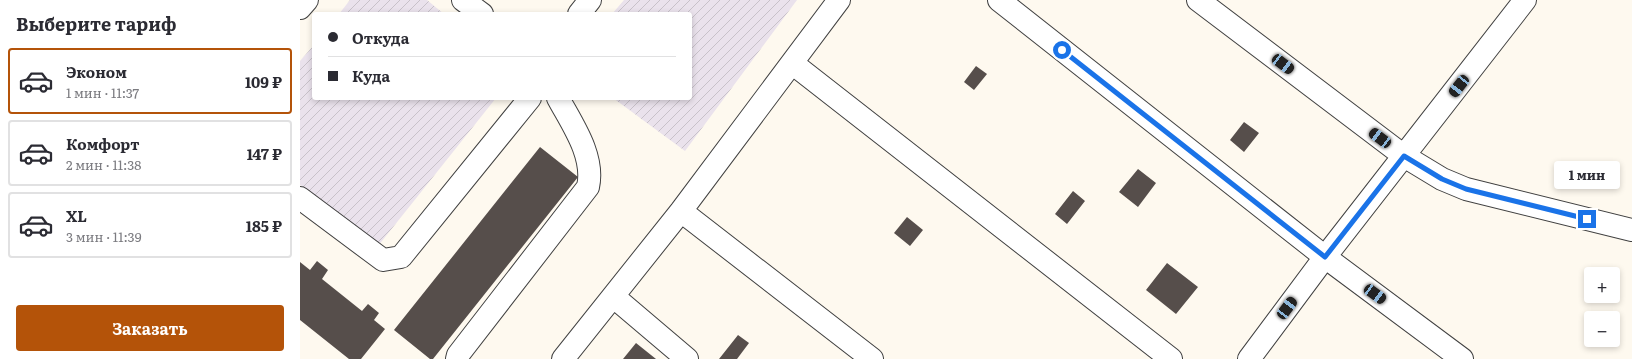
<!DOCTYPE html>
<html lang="ru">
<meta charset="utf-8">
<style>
body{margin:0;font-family:Literata,serif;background:#f7f7f7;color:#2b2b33;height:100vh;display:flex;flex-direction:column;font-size:15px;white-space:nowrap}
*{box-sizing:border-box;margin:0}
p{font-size:13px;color:#7c7c81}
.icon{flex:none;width:22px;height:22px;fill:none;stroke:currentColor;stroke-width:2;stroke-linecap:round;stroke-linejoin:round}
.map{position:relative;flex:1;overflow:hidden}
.drawer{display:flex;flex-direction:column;background:#fff;width:300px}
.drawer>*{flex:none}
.hud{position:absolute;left:12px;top:12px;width:380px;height:88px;border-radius:4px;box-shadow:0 2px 6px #0003;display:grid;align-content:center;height:88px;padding:0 16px;background:#fff}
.tools{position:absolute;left:1284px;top:267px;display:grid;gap:8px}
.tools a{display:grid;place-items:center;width:36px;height:36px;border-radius:4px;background:#fff;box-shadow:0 2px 6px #0003;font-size:20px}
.end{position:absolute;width:18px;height:18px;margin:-9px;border:5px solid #1a73e8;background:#fff;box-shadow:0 0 0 2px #fff}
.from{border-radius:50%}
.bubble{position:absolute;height:28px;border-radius:4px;background:#fff;box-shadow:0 2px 6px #0003;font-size:13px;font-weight:700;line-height:28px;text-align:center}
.car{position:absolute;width:12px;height:24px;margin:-12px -6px;border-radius:5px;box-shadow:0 0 3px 1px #0007;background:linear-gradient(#222 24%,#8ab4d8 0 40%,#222 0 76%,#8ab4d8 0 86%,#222 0)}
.hud b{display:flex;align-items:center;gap:14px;height:38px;font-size:15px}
.hud b+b{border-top:1px solid #e1e1e2}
.hud i{width:10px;height:10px;background:#2b2b33}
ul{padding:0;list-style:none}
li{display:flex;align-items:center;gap:12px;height:66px;margin:0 8px 6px;padding:0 8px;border:2px solid #e1e1e2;border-radius:4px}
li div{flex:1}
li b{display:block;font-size:15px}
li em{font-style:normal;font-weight:700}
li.on{border-color:#b45309}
li>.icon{width:36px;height:36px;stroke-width:1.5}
h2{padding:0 16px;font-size:18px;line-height:48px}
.cta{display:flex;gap:8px;margin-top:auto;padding:8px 16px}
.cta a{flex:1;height:46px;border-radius:4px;background:#b45309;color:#fff;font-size:16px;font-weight:700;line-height:46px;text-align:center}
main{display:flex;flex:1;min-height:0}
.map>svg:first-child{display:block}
.industrial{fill:url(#industrial-furrows)}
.building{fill:#564e4b}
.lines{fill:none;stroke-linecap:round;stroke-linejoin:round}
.minor-casing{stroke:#414141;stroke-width:24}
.minor{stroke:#fff;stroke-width:22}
.route{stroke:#1a73e8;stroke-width:5}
</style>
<main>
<section class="drawer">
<h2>Выберите тариф</h2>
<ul>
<li class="on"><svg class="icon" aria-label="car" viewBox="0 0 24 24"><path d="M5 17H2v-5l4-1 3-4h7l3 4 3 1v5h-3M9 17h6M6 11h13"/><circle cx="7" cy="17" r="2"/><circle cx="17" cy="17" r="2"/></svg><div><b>Эконом</b><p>1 мин · 11:37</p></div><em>109 ₽</em></li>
<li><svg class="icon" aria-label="car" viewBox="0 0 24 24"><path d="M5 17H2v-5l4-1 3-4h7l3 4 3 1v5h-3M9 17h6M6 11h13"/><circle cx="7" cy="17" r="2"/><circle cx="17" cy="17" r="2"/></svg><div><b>Комфорт</b><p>2 мин · 11:38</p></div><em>147 ₽</em></li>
<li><svg class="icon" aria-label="car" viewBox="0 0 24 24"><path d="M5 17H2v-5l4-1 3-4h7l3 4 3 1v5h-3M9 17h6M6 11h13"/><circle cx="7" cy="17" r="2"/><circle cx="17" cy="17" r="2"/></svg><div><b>XL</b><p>3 мин · 11:39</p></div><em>185 ₽</em></li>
</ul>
<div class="cta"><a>Заказать</a></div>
</section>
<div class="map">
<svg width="1332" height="359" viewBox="0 0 1332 359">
<defs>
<pattern id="industrial-furrows" width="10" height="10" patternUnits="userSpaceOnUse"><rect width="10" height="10" fill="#eae2ec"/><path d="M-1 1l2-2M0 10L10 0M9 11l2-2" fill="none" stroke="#c8c1c9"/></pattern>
</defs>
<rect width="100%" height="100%" fill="#fef9ef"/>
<path class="industrial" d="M50,0h77l17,14h-105z
M324,0h173l-112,151 -72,-53h77v-84h-78z
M14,45v53h182l-118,148 -78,-61v-124z"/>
<path class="building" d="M676,66l11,8 -13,16 -10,-8z
M944,122l15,11 -15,19 -14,-12z
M240,147l38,30 -145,182h-3l-36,-29z
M838,169l18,14 -18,24 -19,-15z
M773,191l12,10 -18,23 -12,-10z
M607,217l16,13 -13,16 -16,-13z
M17,261l11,9 -6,9 40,32 6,-7 11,9 -5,7 11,9 -24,30h-12l-49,-39v-58l10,8z
M867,263l31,24 -22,27 -30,-24z
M438,335l11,8 -12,16h-18z
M336,343l20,16h-33z"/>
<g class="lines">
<g class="minor-casing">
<path id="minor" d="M163,0l19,14
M699,0l326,257 137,102
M898,0l206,156 38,23 24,10 166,41
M0,8l7,-8
M279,14l11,-14
M492,63l379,296
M0,198l83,62 18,-3 129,-159
M381,211l191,148
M314,297l73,62
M157,359l1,-4 130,-168c7,-31 -16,-63 -30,-89
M263,359l118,-148 158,-211
M949,359l76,-102 200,-257"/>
</g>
<use href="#minor" class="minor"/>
</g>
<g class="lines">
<path class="route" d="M762,50l263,207 79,-101 38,23 24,10 121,30"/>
</g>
</svg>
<div class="tools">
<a>+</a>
<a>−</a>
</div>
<i class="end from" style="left:762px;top:50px"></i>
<i class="end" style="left:1287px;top:219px"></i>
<div class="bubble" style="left:1254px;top:161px;width:66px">1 мин</div>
<i class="car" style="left:983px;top:64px;rotate:127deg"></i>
<i class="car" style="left:1159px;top:86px;rotate:218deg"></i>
<i class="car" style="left:1080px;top:138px;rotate:307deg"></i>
<i class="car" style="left:1075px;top:294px;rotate:126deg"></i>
<i class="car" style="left:987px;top:308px;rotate:37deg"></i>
<div class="hud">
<b><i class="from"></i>Откуда</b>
<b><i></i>Куда</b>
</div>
</div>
</main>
